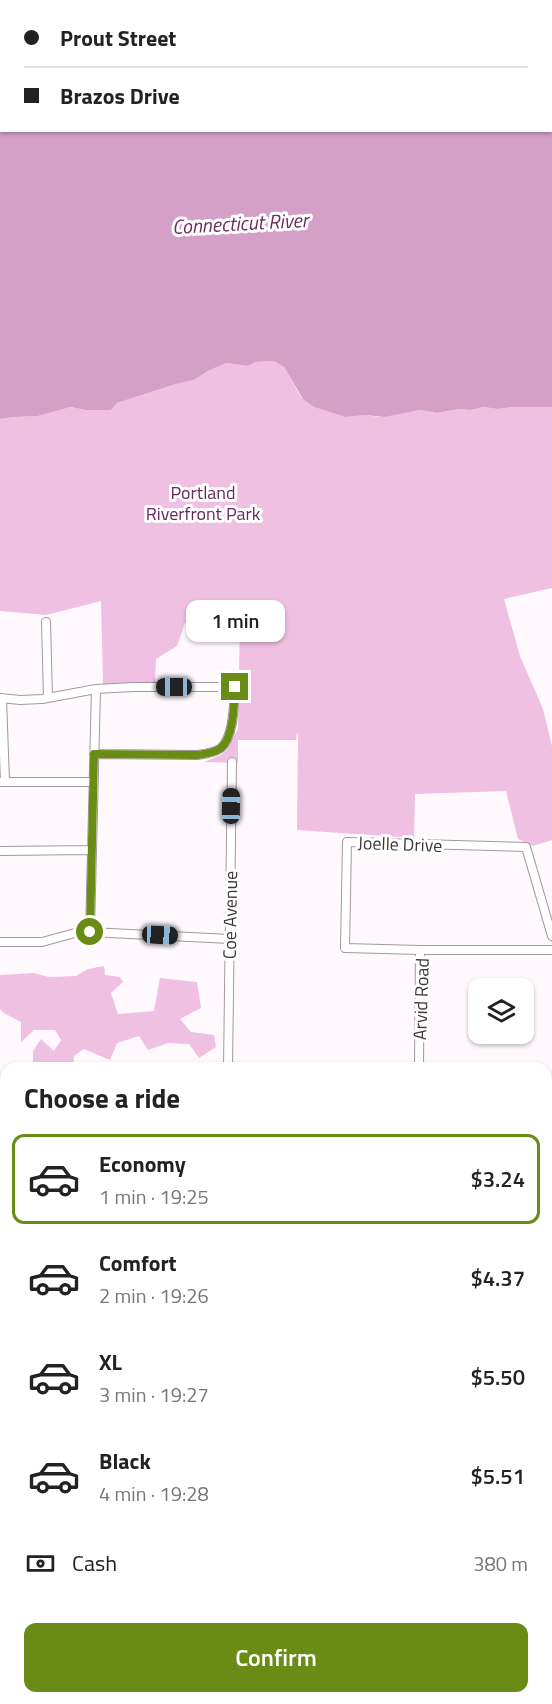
<!DOCTYPE html>
<meta charset="utf-8">
<style>
body{margin:0;font-family:"Titillium Web",sans-serif;background:#f2f2f2;color:#222;height:100vh;display:flex;flex-direction:column;font-size:22px;white-space:nowrap}
*{box-sizing:border-box;margin:0}
p{font-size:20px;color:#767676}
.icon{flex:none;width:33px;height:33px;fill:none;stroke:currentColor;stroke-width:2;stroke-linecap:round;stroke-linejoin:round}
.map{position:relative;flex:1;overflow:hidden}
.details{position:absolute;left:0px;top:1062px;width:552px;height:642px;display:flex;flex-direction:column;background:#fff;border-radius:18px 18px 0 0;box-shadow:0 2px 4px #0004}
.details>*{flex:none}
.guide{position:absolute;left:0px;top:0px;width:552px;height:132px;box-shadow:0 2px 4px #0004;display:grid;align-content:center;height:132px;padding:0 24px;background:#fff}
.controls{position:absolute;left:468px;top:978px;display:grid;gap:12px}
.controls a{display:grid;place-items:center;width:66px;height:66px;border-radius:12px;background:#fff;box-shadow:0 2px 4px #0004;font-size:30px}
.end{position:absolute;width:27px;height:27px;margin:-14px;border:8px solid #688c15;background:#fff;box-shadow:0 0 0 3px #fff}
.from{border-radius:50%}
.bubble{position:absolute;height:42px;border-radius:12px;background:#fff;box-shadow:0 2px 4px #0004;font-size:20px;font-weight:600;line-height:42px;text-align:center}
.car{position:absolute;width:18px;height:36px;margin:-18px -9px;border-radius:8px;box-shadow:0 0 4px 2px #0007;background:linear-gradient(#222 24%,#8ab4d8 0 40%,#222 0 76%,#8ab4d8 0 86%,#222 0)}
.guide b{display:flex;align-items:center;gap:21px;height:57px;font-size:22px}
.guide b+b{border-top:2px solid #e0e0e0}
.guide i{width:15px;height:15px;background:#222}
ul{padding:0;list-style:none}
li{display:flex;align-items:center;gap:18px;height:90px;margin:0 12px 9px;padding:0 12px;border:3px solid transparent;border-radius:12px}
li div{flex:1}
li b{display:block;font-size:22px}
li em{font-style:normal;font-weight:600}
li.on{border-color:#688c15}
li>.icon{width:54px;height:54px;stroke-width:1.5}
h2{padding:0 24px;font-size:27px;line-height:72px}
.pay{display:flex;align-items:center;gap:15px;height:66px;padding:0 24px;font-size:22px}
.pay p{margin-inline-start:auto}
.button{display:flex;gap:12px;margin-top:auto;padding:12px 24px}
.button a{flex:1;height:69px;border-radius:12px;background:#688c15;color:#fff;font-size:24px;font-weight:600;line-height:69px;text-align:center}
.map>svg:first-child{display:block}
.green{fill:#efc0e2}
.water{fill:#d5a0c7}
.lines{fill:none;stroke-linecap:round;stroke-linejoin:round}
.minor-casing{stroke:#a497a0;stroke-width:10}
.tertiary-casing{stroke:#a497a0;stroke-width:12}
.secondary-casing{stroke:#a497a0;stroke-width:14}
.minor{stroke:#fff;stroke-width:8}
.tertiary{stroke:#fff;stroke-width:9}
.secondary{stroke:#fff;stroke-width:10}
.route{stroke:#688c15;stroke-width:8}
.labels{text-anchor:middle;dominant-baseline:central;stroke-width:6;stroke-linejoin:round;paint-order:stroke}
.park-label{font-size:18px;fill:#67295a;stroke:#fff}
.street-label{font-size:18px;fill:#3e383c;stroke:#fff}
.water-label{font-size:20px;font-style:italic;fill:#6b2d5e;stroke:#fff}
</style>
<div class="map">
<svg width="552" height="1704" viewBox="0 0 552 1704">
<rect width="100%" height="100%" fill="#fff9fd"/>
<path class="green" d="M0,0h408v1l-406,1v110h-2z
M274,361l10,6 17,30 13,10 31,10 21,-2 13,2 41,-7 17,3 22,-4 11,1 14,-3 13,2 17,-2h38v181l-48,11 16,57 23,53 9,37v94l-19,6 -15,-7 -12,-48 -91,3 -1,44 -117,-8 1,-94 -1,-3 -1,7h-58v23l-34,-1 17,-7 6,-5 11,-21 2,-108 -55,2 -8,23 -21,13 -1,24 -52,1 -2,-83 -55,14 -46,-4v-192l15,-2 23,-1 33,-9 14,3h26l6,-7 59,-19 18,-4 14,-9 18,-8 22,3 8,-4z
M104,966l1,9 15,2 3,5 -12,11 7,21 36,-3 6,-33 37,4 4,26 -21,11 11,13 23,3 2,12 -17,11 -10,-14 -21,-1 -20,7 -9,-14 -22,7 -7,17 -26,-11 -10,7 -1,12h-17l-6,-6 -17,1v-12l8,-12 13,12 7,-11 -6,-10h-21l-13,12v-20l-17,-9 -4,-4v-34l33,-2 16,4 27,-1 12,-7z
M0,1160h6v145h-6z
M546,1251l6,1v91l-6,3z
M546,1376h6v207l-6,-4z
M6,1497v33l-6,8v-40z
M253,1698h36l-14,6h-21z
M338,1698h46l-1,5 -23,1 -5,-6 -16,1z"/>
<path class="water" d="M551,53l1,1v353h-38l-17,2 -13,-2 -14,3 -11,-1 -22,4 -17,-3 -36,7 -18,-2 -21,2 -31,-10 -11,-8 -19,-32 -10,-6 -18,1 -8,4 -22,-3 -18,8 -14,9 -18,4 -59,19 -6,7h-26l-14,-3 -33,9 -23,1 -15,2v-307h1l1,18h548z"/>
<g class="lines">
<g class="minor-casing">
<path id="minor" d="M550,27h2
M0,92h2
M46,622l2,76
M0,698l20,2 22,-1 54,-10 37,-2h102c-1,16 -1,50 -14,61 -7,5 -16,6 -24,7l-103,-1
M2,698l3,84
M0,782h94
M0,851l92,-1
M90,932l6,-243
M552,936l-26,-89 -179,-5 -2,106 75,2h132
M0,942h42l33,-9 15,-1 140,7
M228,1068l4,-306
M419,1068l1,-118
M546,1214h6
M0,1365h6
M160,1704l21,-4 3,-2"/>
</g>
<g class="tertiary-casing">
<path id="tertiary" d="M64,1698v6"/>
</g>
<g class="secondary-casing">
<path id="secondary" d="M546,1091h6
M0,1093h6"/>
</g>
<use href="#minor" class="minor"/>
<use href="#tertiary" class="tertiary"/>
<use href="#secondary" class="secondary"/>
</g>
<g class="lines">
<path class="route" d="M90,932l4,-178 103,1c8,-1 17,-2 24,-7 13,-11 13,-45 14,-61"/>
</g>
<g class="labels">
<g class="park-label">
<text x="203" y="492">Portland<tspan x="203" dy="21">Riverfront Park</tspan></text>
</g>
<g class="street-label">
<text transform="translate(400 844) rotate(2)">Joelle Drive</text>
<text transform="translate(230 915) rotate(-89)">Coe Avenue</text>
<text transform="translate(421 999) rotate(-88)">Arvid Road</text>
</g>
<g class="water-label">
<text transform="translate(240 223) rotate(-3)">Connecticut River</text>
</g>
</g>
</svg>
<div class="controls">
<a><svg class="icon" aria-label="layers" viewBox="0 0 24 24"><path d="M12 4l9 5-9 5-9-5zM3 14l9 5 9-5"/></svg></a>
</div>
<i class="end from" style="left:90px;top:932px"></i>
<i class="end" style="left:235px;top:687px"></i>
<div class="bubble" style="left:186px;top:600px;width:99px">1 min</div>
<i class="car" style="left:174px;top:687px;rotate:270deg"></i>
<i class="car" style="left:231px;top:806px;rotate:1deg"></i>
<i class="car" style="left:160px;top:935px;rotate:93deg"></i>
<div class="guide">
<b><i class="from"></i>Prout Street</b>
<b><i></i>Brazos Drive</b>
</div>
<section class="details">
<h2>Choose a ride</h2>
<ul>
<li class="on"><svg class="icon" aria-label="car" viewBox="0 0 24 24"><path d="M5 17H2v-5l4-1 3-4h7l3 4 3 1v5h-3M9 17h6M6 11h13"/><circle cx="7" cy="17" r="2"/><circle cx="17" cy="17" r="2"/></svg><div><b>Economy</b><p>1 min · 19:25</p></div><em>$3.24</em></li>
<li><svg class="icon" aria-label="car" viewBox="0 0 24 24"><path d="M5 17H2v-5l4-1 3-4h7l3 4 3 1v5h-3M9 17h6M6 11h13"/><circle cx="7" cy="17" r="2"/><circle cx="17" cy="17" r="2"/></svg><div><b>Comfort</b><p>2 min · 19:26</p></div><em>$4.37</em></li>
<li><svg class="icon" aria-label="car" viewBox="0 0 24 24"><path d="M5 17H2v-5l4-1 3-4h7l3 4 3 1v5h-3M9 17h6M6 11h13"/><circle cx="7" cy="17" r="2"/><circle cx="17" cy="17" r="2"/></svg><div><b>XL</b><p>3 min · 19:27</p></div><em>$5.50</em></li>
<li><svg class="icon" aria-label="car" viewBox="0 0 24 24"><path d="M5 17H2v-5l4-1 3-4h7l3 4 3 1v5h-3M9 17h6M6 11h13"/><circle cx="7" cy="17" r="2"/><circle cx="17" cy="17" r="2"/></svg><div><b>Black</b><p>4 min · 19:28</p></div><em>$5.51</em></li>
</ul>
<div class="pay"><svg class="icon" aria-label="cash" viewBox="0 0 24 24"><path d="M3 7h18v10H3z"/><circle cx="12" cy="12" r="2"/></svg>Cash<p>380 m</p></div>
<div class="button"><a>Confirm</a></div>
</section>
</div>
